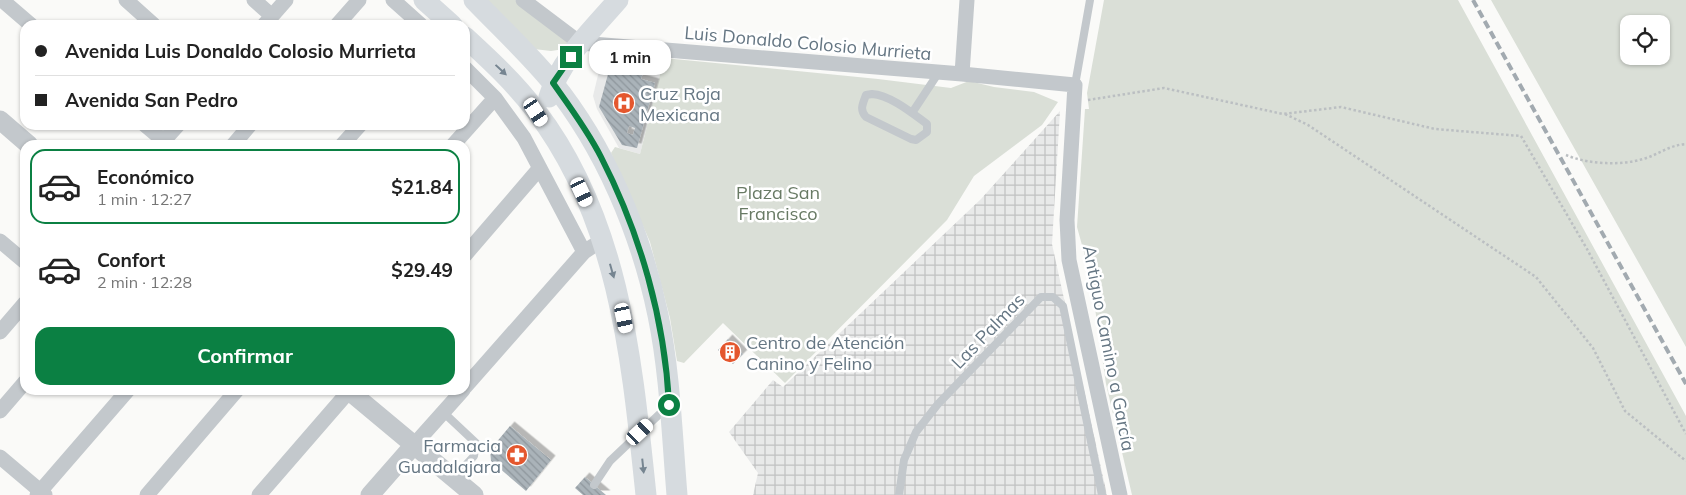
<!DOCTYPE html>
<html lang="es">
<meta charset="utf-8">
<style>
body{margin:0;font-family:Mulish,sans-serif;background:#f2f2f2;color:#222;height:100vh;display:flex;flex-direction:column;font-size:19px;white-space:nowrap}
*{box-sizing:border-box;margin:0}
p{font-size:16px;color:#767676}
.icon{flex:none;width:28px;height:28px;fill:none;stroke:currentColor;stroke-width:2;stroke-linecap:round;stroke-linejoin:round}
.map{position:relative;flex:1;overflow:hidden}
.sheet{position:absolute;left:20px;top:140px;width:450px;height:255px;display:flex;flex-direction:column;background:#fff;border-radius:15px;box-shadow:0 1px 4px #0004}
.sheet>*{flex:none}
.top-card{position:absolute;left:20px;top:20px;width:450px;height:110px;border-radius:15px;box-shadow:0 1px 4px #0004;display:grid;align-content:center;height:110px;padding:0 15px;background:#fff}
.tools{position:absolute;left:1620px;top:15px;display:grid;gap:10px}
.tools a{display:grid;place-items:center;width:50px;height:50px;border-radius:10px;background:#fff;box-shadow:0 1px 4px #0004;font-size:25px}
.end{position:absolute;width:22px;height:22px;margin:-11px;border:6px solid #0b8043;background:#fff;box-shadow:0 0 0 2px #fff}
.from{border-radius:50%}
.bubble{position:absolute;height:35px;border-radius:15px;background:#fff;box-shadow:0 1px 4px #0004;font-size:16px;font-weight:700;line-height:35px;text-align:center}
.car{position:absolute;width:15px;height:30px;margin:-15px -8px;border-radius:6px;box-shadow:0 0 4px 1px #0007;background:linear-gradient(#fff 24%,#345 0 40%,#fff 0 76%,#345 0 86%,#fff 0)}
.top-card b{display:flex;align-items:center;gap:18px;height:48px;font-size:19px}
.top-card b+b{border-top:1px solid #e0e0e0}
.top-card i{width:12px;height:12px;background:#222}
ul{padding:9px 0 0;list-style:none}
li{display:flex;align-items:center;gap:15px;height:75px;margin:0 10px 8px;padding:0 5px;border:2px solid transparent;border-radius:15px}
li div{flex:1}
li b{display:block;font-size:19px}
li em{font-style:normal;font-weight:700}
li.on{border-color:#0b8043}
li>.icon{width:45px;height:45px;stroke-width:1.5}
.button{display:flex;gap:10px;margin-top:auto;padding:10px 15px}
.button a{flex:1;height:58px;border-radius:15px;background:#0b8043;color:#fff;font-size:20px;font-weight:700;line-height:58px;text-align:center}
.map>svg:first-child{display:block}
.built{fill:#e8e9e9}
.industrial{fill:url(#industrial-grid)}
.green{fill:#dadfd7;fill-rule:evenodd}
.building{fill:url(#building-back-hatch);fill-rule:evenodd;filter:url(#shadow)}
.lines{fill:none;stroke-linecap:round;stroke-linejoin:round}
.path{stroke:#bbbfc2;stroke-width:2.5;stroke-dasharray:2.5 2.5;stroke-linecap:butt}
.service{stroke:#c3c8cc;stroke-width:8}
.minor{stroke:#c3c8cc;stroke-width:15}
.tertiary{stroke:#c3c8cc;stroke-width:19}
.secondary{stroke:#d6dbdf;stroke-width:21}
.rail{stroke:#a2aab0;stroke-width:4;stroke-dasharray:8 4;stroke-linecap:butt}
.oneway{fill:#768591}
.route{stroke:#0b8043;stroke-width:6}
.labels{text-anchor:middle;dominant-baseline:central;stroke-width:5;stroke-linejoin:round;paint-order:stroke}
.street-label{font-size:18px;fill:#657683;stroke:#fff}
.poi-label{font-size:18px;fill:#657683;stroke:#fff;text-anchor:start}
.park-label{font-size:18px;fill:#687a64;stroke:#fff}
</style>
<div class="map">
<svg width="1686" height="495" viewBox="0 0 1686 495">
<defs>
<pattern id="industrial-grid" width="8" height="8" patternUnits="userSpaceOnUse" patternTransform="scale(1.25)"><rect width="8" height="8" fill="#e8e9e9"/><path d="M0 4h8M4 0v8" fill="none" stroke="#c0c1c2"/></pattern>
<pattern id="building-back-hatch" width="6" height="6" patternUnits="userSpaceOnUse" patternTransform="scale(1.25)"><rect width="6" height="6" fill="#aab3b9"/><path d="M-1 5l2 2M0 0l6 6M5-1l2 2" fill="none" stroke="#8e969c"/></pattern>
<filter id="shadow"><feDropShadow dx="4.5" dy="-4.5" stdDeviation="0" flood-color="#0004"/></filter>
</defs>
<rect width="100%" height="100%" fill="#fafaf8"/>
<path class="built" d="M603,54l61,4 -24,96 -21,-6 -22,-39 -4,-13z"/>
<path class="industrial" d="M1060,111l-8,133 55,251h-354l5,-22 -29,-41 44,-52 10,7 198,-188z"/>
<path class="green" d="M485,0h30l47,35 6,8 -4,6 -13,2 -17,-2z
M1104,0h354l228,416v79h-554l-26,-111 -16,-110 -13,-47 8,-118h4l-2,-16z
M1491,0h195v347zM1629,24h32v32h-32z
M664,58l214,21 73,9 18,-7 25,6 40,5 24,10 -16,23 -68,51 -27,44 -162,163 -62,-60 -39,40 -7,-2 -7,-43 -20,-76 -39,-89 4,-6 25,7z"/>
<path class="building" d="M616,60l23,2 -2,9 6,2 -2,6 14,4 -18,65 -15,-3 -23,-38 11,-40 5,1zM629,126l6,2 -2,7 -6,-2z
M728,339l15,15 -10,10 -15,-14z
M510,426l41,34 -25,31 -35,-30 -1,-11z
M585,477l21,18h-23l-8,-7z"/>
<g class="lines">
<path class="path" d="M1088,100l76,-12 119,26 58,-7 94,22 86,7 66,113 99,185
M1285,114l23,11 228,152 57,71 32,63 61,50
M1566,155c21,9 54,11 77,4 15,-4 26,-14 43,-15"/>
<path class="service" d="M1075,85l15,-85
M872,94c18,1 40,19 55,30v8l-11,8 -5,-1 -45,-22c-7,-7 -3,-14 0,-22z
M912,113l27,-41
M443,412l33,31 -2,13 -20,22
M594,485l16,-24 57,-54
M899,495l5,-35 12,-28 22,-28 103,-107h12l10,9 39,189"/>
<path class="minor" d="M2,0l29,25
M126,0l28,25
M254,0l18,16
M393,0l28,25
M523,0l57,43 382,31 113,11 -8,135 2,40 51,235
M264,25l22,-25
M337,25l22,-25
M465,68l30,30 29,40 60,114
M962,74l5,-74
M145,125l19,16
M160,145l18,-20
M233,145l17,-20
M342,145l18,-20
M453,145l42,-47
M0,241l25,21
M465,255l74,-86
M0,332l25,-29
M465,387l119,-135 9,-6
M0,411l25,-29
M413,446l50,-56
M0,457l45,38
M37,495l91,-105
M147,495l90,-105
M259,495l91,-105"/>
<path class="tertiary" d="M0,120l29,25
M348,390l126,105
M370,495l43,-49"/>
<path class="secondary" d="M424,0l28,25
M474,0c26,27 54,53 78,82 53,65 89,151 106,233 12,58 14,120 19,180
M465,37c25,23 50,46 71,74 84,110 96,251 110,384
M549,97c11,-37 44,-68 69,-97"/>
<path class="rail" d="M1473,0l213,384"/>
</g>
<defs><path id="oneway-solid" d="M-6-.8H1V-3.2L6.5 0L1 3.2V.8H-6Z" transform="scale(1.25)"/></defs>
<g class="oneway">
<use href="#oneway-solid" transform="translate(501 70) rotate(43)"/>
<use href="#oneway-solid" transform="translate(612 271) rotate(74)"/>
<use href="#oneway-solid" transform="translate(643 466) rotate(84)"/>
</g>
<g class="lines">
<path class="route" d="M571,57l-18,26c17,24 35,48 48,74 39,76 64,163 68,248"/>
</g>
<defs>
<g id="hospital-disc" transform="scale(1.125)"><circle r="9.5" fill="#e4572e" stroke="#fff"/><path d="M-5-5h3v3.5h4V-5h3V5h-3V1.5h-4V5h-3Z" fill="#fff"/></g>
<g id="building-disc" transform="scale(1.125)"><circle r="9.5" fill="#e4572e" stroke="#fff"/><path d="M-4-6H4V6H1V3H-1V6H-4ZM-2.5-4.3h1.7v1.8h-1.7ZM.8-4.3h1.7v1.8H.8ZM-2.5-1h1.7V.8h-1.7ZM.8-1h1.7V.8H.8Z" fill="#fff"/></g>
<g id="pharmacy-disc" transform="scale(1.125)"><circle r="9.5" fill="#e4572e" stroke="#fff"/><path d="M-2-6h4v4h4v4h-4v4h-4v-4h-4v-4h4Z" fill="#fff"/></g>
</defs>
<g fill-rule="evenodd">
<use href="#hospital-disc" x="624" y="103"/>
<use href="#building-disc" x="730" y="352"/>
<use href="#pharmacy-disc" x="517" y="455"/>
</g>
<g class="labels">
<g class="street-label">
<text transform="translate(808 43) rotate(5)">Luis Donaldo Colosio Murrieta</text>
<text transform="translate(988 331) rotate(-46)">Las Palmas</text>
<text transform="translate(1109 348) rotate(79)">Antiguo Camino a García</text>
</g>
<g class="poi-label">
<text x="640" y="93">Cruz Roja<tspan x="640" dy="21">Mexicana</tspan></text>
<text x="746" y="342">Centro de Atención<tspan x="746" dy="21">Canino y Felino</tspan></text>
<text x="501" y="445" text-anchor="end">Farmacia<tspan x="501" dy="21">Guadalajara</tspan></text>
</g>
<g class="park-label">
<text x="778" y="192">Plaza San<tspan x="778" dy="21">Francisco</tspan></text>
</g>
</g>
</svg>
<div class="tools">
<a><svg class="icon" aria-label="locate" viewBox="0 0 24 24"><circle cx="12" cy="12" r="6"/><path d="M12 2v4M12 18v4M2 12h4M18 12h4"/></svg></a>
</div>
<i class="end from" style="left:669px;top:405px"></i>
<i class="end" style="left:571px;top:57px"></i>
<div class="bubble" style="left:589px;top:40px;width:82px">1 min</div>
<i class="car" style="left:536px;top:112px;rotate:147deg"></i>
<i class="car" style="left:582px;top:192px;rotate:155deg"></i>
<i class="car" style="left:624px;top:318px;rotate:168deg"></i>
<i class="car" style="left:640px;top:432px;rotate:47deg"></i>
<div class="top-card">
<b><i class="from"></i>Avenida Luis Donaldo Colosio Murrieta</b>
<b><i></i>Avenida San Pedro</b>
</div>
<section class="sheet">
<ul>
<li class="on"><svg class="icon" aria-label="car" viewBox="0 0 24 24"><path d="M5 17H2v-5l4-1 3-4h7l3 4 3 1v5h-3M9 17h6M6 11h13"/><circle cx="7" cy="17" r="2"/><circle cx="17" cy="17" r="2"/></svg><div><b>Económico</b><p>1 min · 12:27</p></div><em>$21.84</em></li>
<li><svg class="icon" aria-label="car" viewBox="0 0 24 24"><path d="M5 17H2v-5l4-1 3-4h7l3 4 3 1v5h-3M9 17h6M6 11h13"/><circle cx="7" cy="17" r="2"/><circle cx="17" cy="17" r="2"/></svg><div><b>Confort</b><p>2 min · 12:28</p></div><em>$29.49</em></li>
</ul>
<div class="button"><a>Confirmar</a></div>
</section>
</div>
